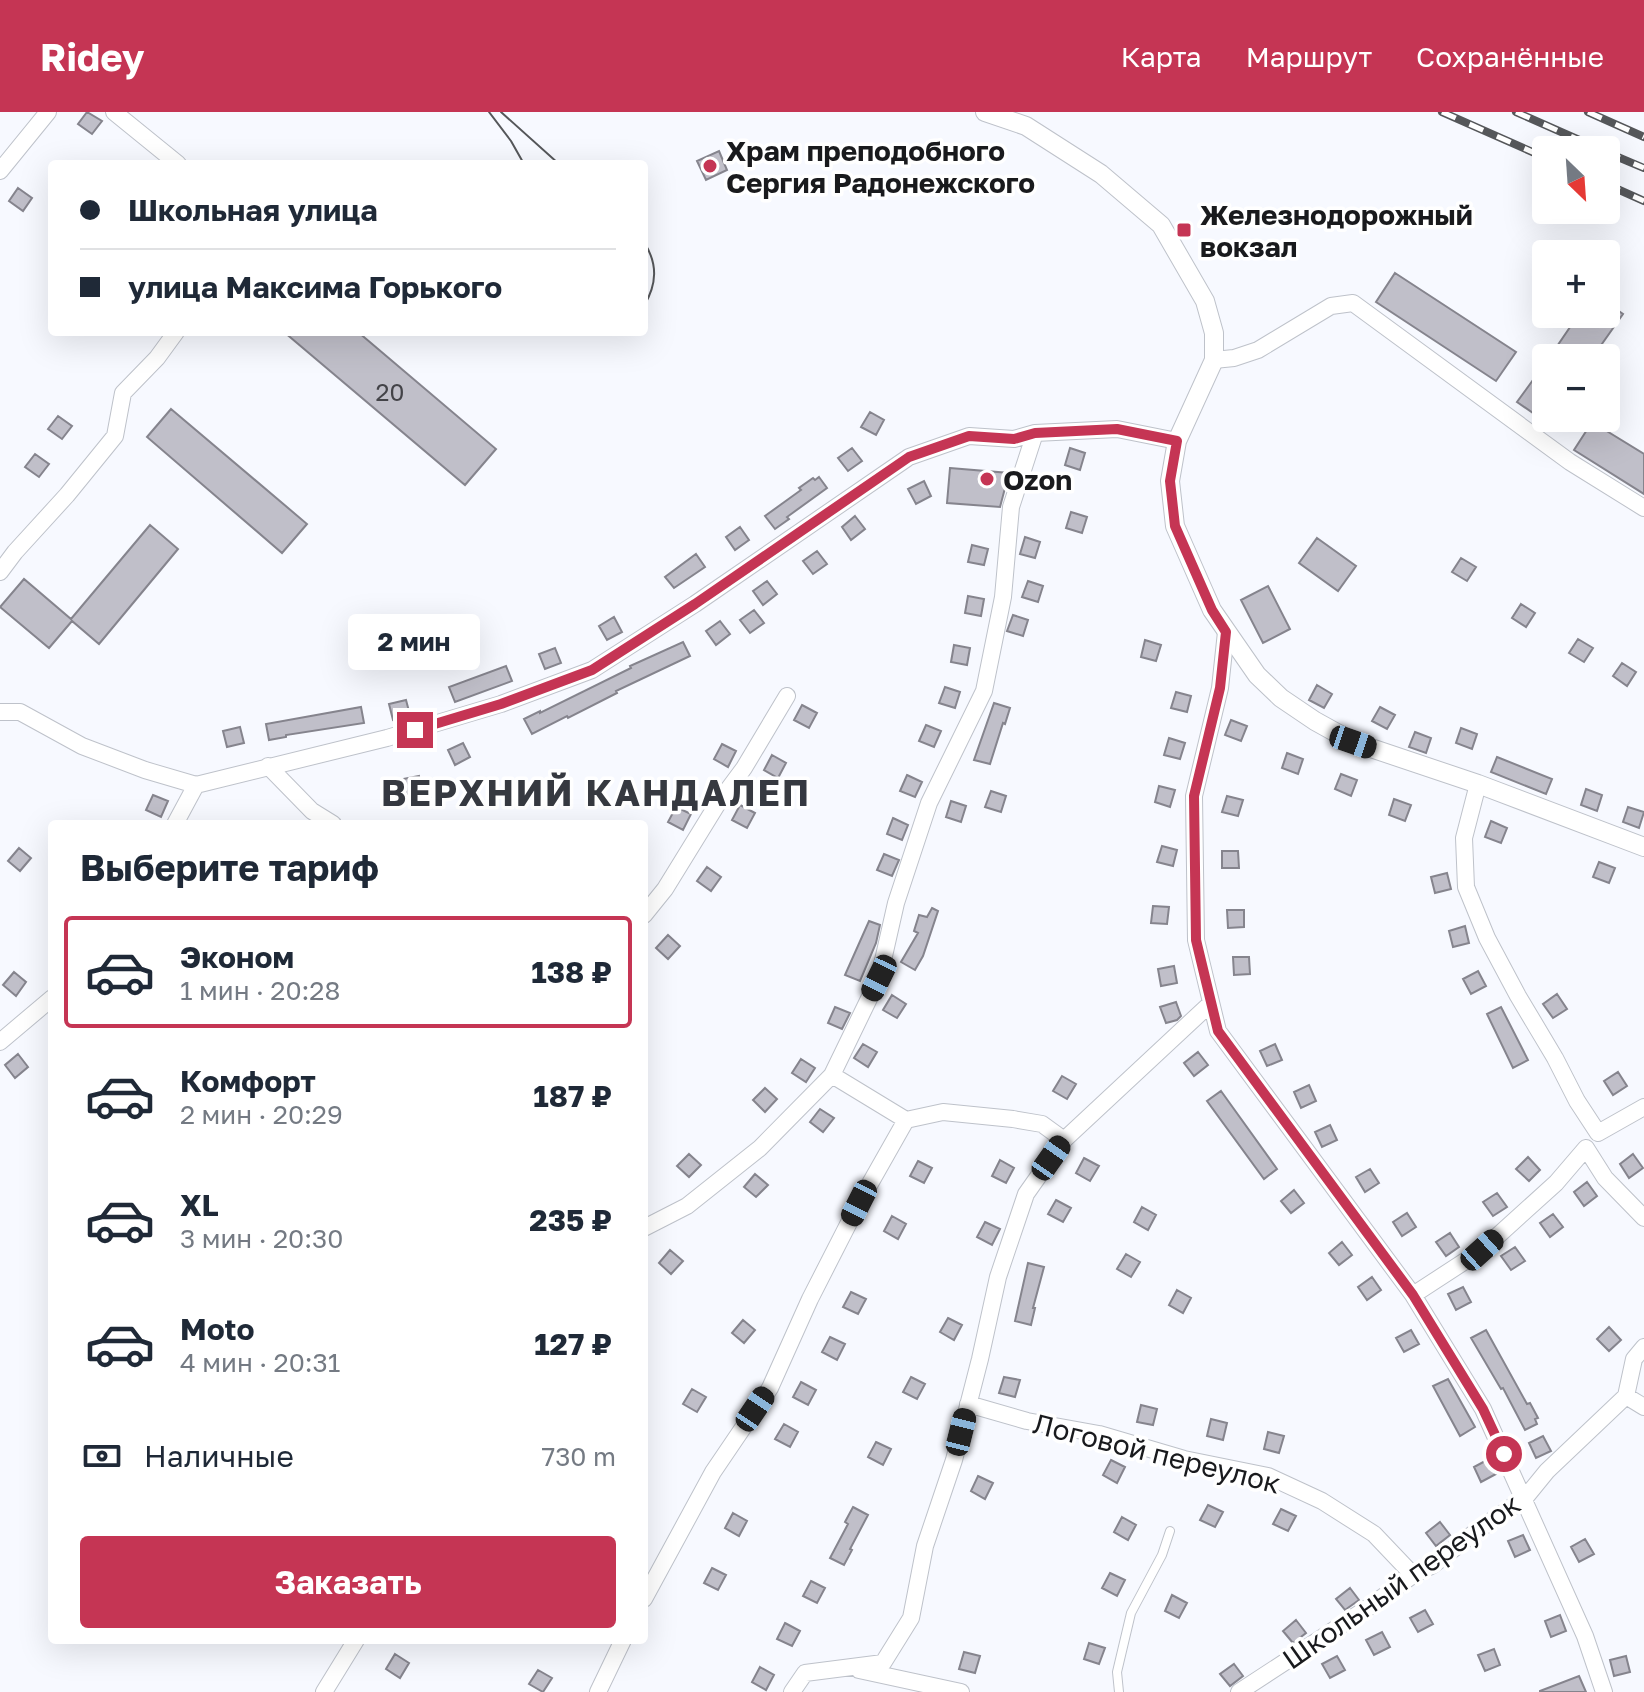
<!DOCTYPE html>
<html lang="ru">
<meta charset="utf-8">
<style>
body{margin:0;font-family:"Golos Text",sans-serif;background:#f6f6f7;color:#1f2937;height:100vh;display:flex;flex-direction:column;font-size:30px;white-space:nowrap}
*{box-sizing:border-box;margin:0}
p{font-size:26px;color:#747a83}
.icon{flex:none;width:44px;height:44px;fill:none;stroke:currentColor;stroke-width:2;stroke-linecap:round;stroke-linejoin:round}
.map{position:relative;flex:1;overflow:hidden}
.drawer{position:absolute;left:48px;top:708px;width:600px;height:824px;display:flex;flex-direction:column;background:#fff;border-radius:8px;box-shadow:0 8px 32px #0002}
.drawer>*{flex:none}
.hud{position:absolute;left:48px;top:48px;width:600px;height:176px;border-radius:8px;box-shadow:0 8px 32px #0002;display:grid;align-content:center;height:176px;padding:0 32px;background:#fff}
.needle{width:52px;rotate:155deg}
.tools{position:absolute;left:1532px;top:24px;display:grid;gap:16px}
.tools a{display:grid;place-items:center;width:88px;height:88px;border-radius:8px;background:#fff;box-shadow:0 8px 32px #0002;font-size:40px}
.end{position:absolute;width:36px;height:36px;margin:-18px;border:10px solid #c53554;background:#fff;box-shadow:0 0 0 4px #fff}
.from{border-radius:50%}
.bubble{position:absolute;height:56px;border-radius:8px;background:#fff;box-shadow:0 8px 32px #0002;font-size:26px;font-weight:700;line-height:56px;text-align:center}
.car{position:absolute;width:24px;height:48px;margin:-24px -12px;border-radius:10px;box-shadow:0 0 6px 2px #0007;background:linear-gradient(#222 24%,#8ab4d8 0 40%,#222 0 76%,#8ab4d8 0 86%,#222 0)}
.hud b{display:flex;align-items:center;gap:28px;height:76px;font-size:30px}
.hud b+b{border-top:2px solid #e0e1e3}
.hud i{width:20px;height:20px;background:#1f2937}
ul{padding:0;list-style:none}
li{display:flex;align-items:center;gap:24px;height:112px;margin:0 16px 12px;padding:0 16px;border:4px solid transparent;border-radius:8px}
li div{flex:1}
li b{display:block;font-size:30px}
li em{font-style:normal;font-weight:700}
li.on{border-color:#c53554}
li>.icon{width:72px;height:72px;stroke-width:1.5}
h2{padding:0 32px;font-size:36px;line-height:96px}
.pay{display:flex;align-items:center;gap:20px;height:88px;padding:0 32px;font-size:30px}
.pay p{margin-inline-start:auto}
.button{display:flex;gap:16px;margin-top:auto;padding:16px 32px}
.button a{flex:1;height:92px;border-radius:8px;background:#c53554;color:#fff;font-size:32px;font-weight:700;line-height:92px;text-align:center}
header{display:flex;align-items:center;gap:48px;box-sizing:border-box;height:112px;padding:0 40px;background:#c53554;color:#fff}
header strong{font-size:38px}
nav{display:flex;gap:44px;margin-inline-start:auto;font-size:28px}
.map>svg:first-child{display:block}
.building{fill:#c0bfc9;stroke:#85848d;stroke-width:2}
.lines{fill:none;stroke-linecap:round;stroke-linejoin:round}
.service-casing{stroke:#bec2ca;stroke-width:10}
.minor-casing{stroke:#bec2ca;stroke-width:18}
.tertiary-casing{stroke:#bec2ca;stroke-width:20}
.service{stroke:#fff;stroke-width:8}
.minor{stroke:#fff;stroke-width:16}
.tertiary{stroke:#fff;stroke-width:18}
.tram{stroke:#55575a;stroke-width:2}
.rail-casing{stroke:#55575a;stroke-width:8}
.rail{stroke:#fff;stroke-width:5;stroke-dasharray:15;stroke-linecap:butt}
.route{stroke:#c53554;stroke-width:10}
.poi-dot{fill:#c53554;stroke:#fff;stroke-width:3}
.labels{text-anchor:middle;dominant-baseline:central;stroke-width:7;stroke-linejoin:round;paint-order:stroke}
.number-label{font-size:24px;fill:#434348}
.poi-label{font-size:28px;font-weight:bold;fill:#191a1d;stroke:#fff;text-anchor:start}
.street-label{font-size:28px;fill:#191a1d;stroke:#fff}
.district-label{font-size:36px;font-weight:bold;letter-spacing:2px;fill:#363940;stroke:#fff}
</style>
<header>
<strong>Ridey</strong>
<nav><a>Карта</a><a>Маршрут</a><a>Сохранённые</a></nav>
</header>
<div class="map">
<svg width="1644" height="1580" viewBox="0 0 1644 1580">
<rect width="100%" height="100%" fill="#f7f9ff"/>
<path class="building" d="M87,0l15,9 -10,13 -14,-10z
M719,39l8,19 -21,10 -9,-19z
M18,76l14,10 -9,13 -14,-10z
M1395,161l121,79 -20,29 -120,-79z
M1606,190l17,12 -31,44h-43l30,-44h27z
M284,220h74l138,117 -31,36z
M1546,250v60l-29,-20z
M171,297l136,115 -25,29 -135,-116z
M870,300l14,8 -8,15 -15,-8z
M58,304l14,10 -10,13 -14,-10z
M1592,310l52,32v40l-70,-44z
M852,336l10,13 -14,10 -10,-13z
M1070,336l15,5 -5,17 -15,-5z
M35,342l14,10 -10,13 -14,-10z
M950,356l59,5 -9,34 -53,-4z
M819,365l8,11 -40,29 2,2 -14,10 -10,-13 36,-26 -2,-2 14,-10 2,2z
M924,369l7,15 -15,8 -8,-15z
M1071,400l16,5 -5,16 -16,-5z
M855,404l10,13 -14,11 -9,-13z
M150,413l28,24 -79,95 -27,-23 -23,27 -49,-41 24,-28 47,40z
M740,415l9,13 -14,10 -9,-13z
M1025,425l15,5 -5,16 -15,-4z
M1317,426l39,28 -18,25 -39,-28z
M972,433l16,4 -4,16 -16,-3z
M817,439l10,13 -14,10 -10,-13z
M696,442l9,13 -31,21 -9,-11z
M1461,446l15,9 -9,14 -15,-9z
M767,469l10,13 -14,11 -10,-14z
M1028,469l15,5 -5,16 -16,-5z
M1268,474l22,43 -27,14 -22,-43z
M968,484l16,3 -3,17 -16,-3z
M1521,492l14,9 -9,14 -14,-9z
M754,498l10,13 -14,10 -10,-13z
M1013,503l15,5 -5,16 -16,-5z
M614,505l8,15 -15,8 -8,-14z
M720,509l10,13 -14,11 -10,-14z
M1578,527l15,9 -9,14 -15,-9z
M1145,528l16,5 -5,16 -15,-4z
M683,530l7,14 -74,35 1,2 -49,25 -1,-2 -35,18 -8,-15 16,-8v2l91,-45 -1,-2z
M954,533l16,3 -3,17 -16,-3z
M555,536l6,15 -16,6 -6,-15z
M1622,551l14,9 -9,14 -14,-10z
M506,554l6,15 -57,21 -6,-15z
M1317,573l15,9 -8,14 -15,-8z
M945,575l15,5 -5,16 -16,-5z
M1176,580l15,4 -4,16 -16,-4z
M406,588l4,15 -17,5 -4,-16z
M994,591l16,5 -5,16 -2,-1 -13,41 -16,-4z
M802,593l15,8 -8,15 -15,-8z
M361,595l3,16 -78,12v2l-17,3 -3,-16z
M1380,595l15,8 -8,14 -15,-8z
M1231,608l16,6 -6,15 -16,-6z
M926,613l15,6 -7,16 -15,-6z
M240,615l4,16 -17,4 -4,-16z
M1461,616l16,6 -5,15 -16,-6z
M1415,620l16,6 -5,15 -17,-6z
M1169,626l16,5 -5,16 -16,-4z
M463,631l7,14 -15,8 -7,-15z
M722,632l14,7 -8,16 -14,-8z
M1287,641l16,6 -5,15 -16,-6z
M772,643l14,8 -8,15 -14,-8z
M1497,645l55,22 -6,15 -55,-22z
M1341,662l16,6 -6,16 -16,-7z
M907,663l15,7 -7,15 -15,-6z
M419,664l2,17 -16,2 -2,-16z
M1159,674l16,4 -5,17 -15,-5z
M1586,677l16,6 -5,16 -16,-6z
M991,679l15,5 -5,16 -16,-5z
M153,683l15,6 -7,16 -15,-7z
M1227,684l16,4 -5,16 -16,-4z
M1394,687l17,6 -6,16 -16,-6z
M951,689l15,5 -5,16 -15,-5z
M740,693l15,8 -8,15 -15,-8z
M676,695l15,7 -8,16 -15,-8z
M1628,695l16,5 -5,16 -16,-6z
M893,706l15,7 -6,15 -15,-6z
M1491,709l16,7 -6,15 -16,-6z
M1162,734l15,4 -4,16 -16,-4z
M19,736l12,10 -11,13 -12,-10z
M1222,739h16l1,17h-17z
M884,742l15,6 -7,16 -15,-6z
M1599,750l16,6 -6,15 -16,-6z
M707,755l14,10 -10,14 -14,-10z
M1447,761l4,16 -16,4 -4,-16z
M1153,794l16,1 -2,17 -16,-1z
M932,796l6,3 -15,45 -8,14 -14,-8 17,-29 -4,-2 5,-16 8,2z
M1227,798h17v17l-16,1z
M869,809l11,4 -4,18 -16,38 -15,-6z
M1465,814l4,17 -16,4 -4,-16z
M668,823l12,11 -12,13 -12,-11z
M1233,845h16l1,17 -16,1z
M1174,854l3,17 -16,3 -3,-17z
M1478,859l8,15 -15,8 -8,-15z
M14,860l12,10 -10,14 -13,-11z
M1557,882l10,15 -14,9 -10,-14z
M892,883l14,9 -9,14 -14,-8z
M1176,890l5,14 -4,4 -11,3 -6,-16z
M835,895l15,6 -8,16 -14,-6z
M1501,895l27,53 -15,8 -26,-54z
M863,932l14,8 -9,15 -14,-9z
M1275,932l7,16 -15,6 -7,-15z
M1198,940l10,13 -14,11 -10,-13z
M18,942l10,13 -13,11 -10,-13z
M801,947l14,9 -9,14 -14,-9z
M1618,960l9,14 -14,9 -9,-14z
M1062,964l14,8 -9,15 -14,-8z
M1309,973l7,16 -15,7 -7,-16z
M765,976l12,11 -12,13 -12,-12z
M1221,979l56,78 -13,10 -57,-78z
M820,997l14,9 -11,14 -13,-10z
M1330,1013l7,15 -15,7 -7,-15z
M689,1042l12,11 -12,12 -12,-11z
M1633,1042l10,14 -14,10 -9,-14z
M1528,1045l12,13 -11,11 -13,-12z
M1084,1046l15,8 -9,15 -14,-8z
M1000,1048l14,8 -8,15 -14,-7z
M918,1049l14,7 -8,15 -14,-7z
M1370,1057l9,14 -14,9 -9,-15z
M755,1062l13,11 -12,12 -12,-10z
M1587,1070l10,14 -13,10 -10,-14z
M1294,1078l10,13 -13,10 -10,-12z
M1497,1081l10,14 -14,9 -10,-14z
M1056,1088l15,8 -8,14 -15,-8z
M1142,1095l14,8 -8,15 -14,-8z
M1407,1101l9,14 -14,9 -9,-14z
M1553,1102l10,13 -13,10 -10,-14z
M892,1104l14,8 -8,15 -14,-8z
M985,1110l15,7 -8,16 -15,-8z
M1450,1121l9,14 -13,9 -10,-14z
M1342,1130l10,13 -13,10 -10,-12z
M1515,1135l10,14 -14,9 -10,-14z
M670,1138l13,11 -12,13 -12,-11z
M1126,1142l14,8 -9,15 -14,-8z
M1028,1151l16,4 -11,41h2l-4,17 -16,-4z
M1372,1165l9,13 -14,10 -9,-13z
M1463,1175l8,15 -15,8 -8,-16z
M1177,1178l14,8 -8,15 -14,-8z
M851,1180l15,7 -8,15 -15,-7z
M948,1206l14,7 -8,15 -14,-8z
M743,1208l12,10 -11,13 -12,-10z
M1609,1215l12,13 -12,11 -12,-12z
M1411,1218l8,14 -15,8 -8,-14z
M1486,1218l41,74 3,-1 8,15 -3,1 2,5 -12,6 -22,-42 -2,1 -30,-51z
M830,1225l15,7 -8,16 -15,-8z
M911,1265l14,7 -8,15 -14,-7z
M1004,1265l16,3 -5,17 -16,-4z
M1448,1267l27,48 -15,9 -27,-50z
M801,1270l15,8 -8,15 -15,-8z
M692,1277l14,8 -9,15 -14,-8z
M1141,1293l16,4 -4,16 -16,-3z
M1211,1307l16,4 -4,17 -16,-4z
M784,1312l14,8 -8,15 -15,-8z
M1268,1320l16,4 -5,17 -15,-4z
M1543,1324l8,15 -15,7 -7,-15z
M876,1330l15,7 -8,16 -15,-8z
M1489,1347l7,15 -15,8 -7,-15z
M1111,1348l14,7 -8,16 -14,-8z
M978,1364l15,7 -8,16 -14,-8z
M1208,1393l15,7 -8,15 -15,-7z
M853,1395l15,8 -18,34 2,1 -8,15 -14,-7 18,-34 -3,-2z
M1281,1397l15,7 -8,15 -15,-7z
M733,1401l14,8 -8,15 -14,-8z
M1122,1405l14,8 -8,15 -14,-8z
M1440,1410l10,13 -14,11 -10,-13z
M1523,1423l7,15 -15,7 -7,-16z
M1585,1427l9,15 -15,8 -8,-15z
M712,1456l14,7 -8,15 -14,-7z
M1110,1461l15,7 -8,16 -15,-8z
M811,1469l14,7 -8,15 -14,-7z
M1350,1476l9,12 -14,10 -9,-11z
M1172,1483l15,8 -8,15 -14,-7z
M1425,1498l8,14 -15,8 -8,-14z
M1560,1503l6,16 -15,6 -6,-16z
M1296,1508l10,13 -13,10 -10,-12z
M785,1511l15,8 -8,15 -15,-7z
M1382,1520l8,15 -16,8 -8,-15z
M1089,1531l16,5 -6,16 -15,-5z
M1494,1537l6,16 -15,6 -7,-16z
M964,1540l16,4 -5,17 -16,-4z
M395,1542l14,9 -9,15 -14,-9z
M1337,1544l8,14 -15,8 -8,-14z
M1626,1544l4,16 -16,4 -4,-16z
M1234,1552l9,12 -13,10 -10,-12z
M760,1555l14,8 -8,15 -14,-8z
M538,1558l14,8 -9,14 -14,-8z
M1579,1564l7,16h-46v-1z"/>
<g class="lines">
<g class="service-casing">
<path id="service" d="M1119,1580l-2,-20 14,-59 31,-58 8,-24"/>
</g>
<g class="minor-casing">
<path id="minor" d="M114,0l64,52
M0,59l48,-59
M1214,248l20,-2 24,-8 73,-44 22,-3 217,159 74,46
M0,460l15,-20 52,-57 48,-59 8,-43 34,-35 19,-26
M1226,520l-6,56 -26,108 2,144 22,91 195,264 70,114 102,227 19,56
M0,600h20l62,34 63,24 51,15
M268,654l44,45 21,13
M1478,672l-14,54 2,49 21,51 31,58 37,62 22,43 21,32 46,-26
M196,673l191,-47 114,-34 91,-34 103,-66 214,-147 60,-21 45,3 21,-6 82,-4 60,12
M175,712l21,-39
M644,803l21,-26 53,-86 26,-35 43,-72
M0,930l52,-44
M832,963l74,45 37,-8 70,7 29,5 22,16
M644,1116l43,-22 73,-58 72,-73 47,-97 17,-75 33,-100 55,-112 19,-94 8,-90 24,-74
M1413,1183l69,-45 74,-67 30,-35 19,30 39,40
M1644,1235l-10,12 -8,37 18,11
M968,1292l59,17 72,13 85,25 84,17 54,25 52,33 39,41
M644,1487l69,-127 57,-84 40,-89 49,-96 47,-83
M859,1558l102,22
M324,1580l32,-52
M598,1580l25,-52
M792,1580l13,-19 78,-10 28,-45 14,-72 29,-86 26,-101 18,-82 28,-83 38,-54 147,-137
M1239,1580l130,-85 44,-32 20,-10 45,-35 47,-32 22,-27 79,-75"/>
</g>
<g class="tertiary-casing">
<path id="tertiary" d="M985,0l41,14 75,48 60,51 44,76 9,32v27l-37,81 -7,40 5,45 37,84 45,65 24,23 34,23 38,21 125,42 166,63"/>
</g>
<use href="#service" class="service"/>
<use href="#minor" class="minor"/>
<use href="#tertiary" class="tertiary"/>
<path class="tram" d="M489,0l22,29 13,23
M501,0l58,52
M644,130c14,22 13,42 0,64
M597,220h1"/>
<g class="rail-casing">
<path id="rail" d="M1442,0l104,46
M1516,0l86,38
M1588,0l56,25
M1606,40l38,16
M1606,72l38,17"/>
</g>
<use href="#rail" class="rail"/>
</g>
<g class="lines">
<path class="route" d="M415,618l86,-26 91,-34 103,-66 214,-147 60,-21 45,3 21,-6 82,-4 60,12 -7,40 5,45 37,84 14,22 -6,56 -26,108 2,144 22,91 195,264 70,114 21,45"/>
</g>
<g class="poi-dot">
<circle cx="710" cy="54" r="8"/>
<rect x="1176" y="110" width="16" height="16" rx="4"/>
<circle cx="987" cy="367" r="8"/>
</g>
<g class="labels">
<g class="number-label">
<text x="390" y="279">20</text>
</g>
<g class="poi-label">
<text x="726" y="38">Храм преподобного<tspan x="726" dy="32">Сергия Радонежского</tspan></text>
<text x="1200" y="102">Железнодорожный<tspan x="1200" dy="32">вокзал</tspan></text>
<text x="1003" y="367">Ozon</text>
</g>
<g class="street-label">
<text transform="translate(1157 1341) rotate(14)">Логовой переулок</text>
<text transform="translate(1401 1469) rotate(-35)">Школьный переулок</text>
</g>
<g class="district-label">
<text x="596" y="680">ВЕРХНИЙ КАНДАЛЕП</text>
</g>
</g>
</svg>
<div class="tools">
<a><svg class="needle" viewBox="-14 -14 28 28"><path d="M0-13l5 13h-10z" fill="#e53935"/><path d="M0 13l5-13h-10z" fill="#747a83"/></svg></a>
<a>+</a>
<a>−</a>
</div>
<i class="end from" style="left:1504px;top:1342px"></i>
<i class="end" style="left:415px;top:618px"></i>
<div class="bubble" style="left:348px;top:502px;width:132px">2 мин</div>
<i class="car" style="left:1353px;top:630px;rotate:109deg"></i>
<i class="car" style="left:879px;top:866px;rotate:206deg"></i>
<i class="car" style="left:1051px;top:1046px;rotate:35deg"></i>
<i class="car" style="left:859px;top:1091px;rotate:207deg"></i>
<i class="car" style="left:1482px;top:1138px;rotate:48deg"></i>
<i class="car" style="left:755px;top:1297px;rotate:34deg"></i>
<i class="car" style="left:961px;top:1320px;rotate:14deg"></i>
<div class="hud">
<b><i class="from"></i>Школьная улица</b>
<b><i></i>улица Максима Горького</b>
</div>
<section class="drawer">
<h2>Выберите тариф</h2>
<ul>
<li class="on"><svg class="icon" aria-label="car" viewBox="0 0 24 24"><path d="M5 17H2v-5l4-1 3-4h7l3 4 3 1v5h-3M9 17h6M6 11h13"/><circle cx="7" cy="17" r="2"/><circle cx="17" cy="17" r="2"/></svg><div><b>Эконом</b><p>1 мин · 20:28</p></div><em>138 ₽</em></li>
<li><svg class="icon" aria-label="car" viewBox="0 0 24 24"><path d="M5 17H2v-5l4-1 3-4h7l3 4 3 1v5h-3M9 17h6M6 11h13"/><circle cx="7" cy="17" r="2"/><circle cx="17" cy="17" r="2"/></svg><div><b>Комфорт</b><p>2 мин · 20:29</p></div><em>187 ₽</em></li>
<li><svg class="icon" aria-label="car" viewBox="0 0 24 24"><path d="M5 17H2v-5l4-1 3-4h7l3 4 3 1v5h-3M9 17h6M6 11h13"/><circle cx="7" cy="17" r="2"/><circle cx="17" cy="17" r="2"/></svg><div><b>XL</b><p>3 мин · 20:30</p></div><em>235 ₽</em></li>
<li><svg class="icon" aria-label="car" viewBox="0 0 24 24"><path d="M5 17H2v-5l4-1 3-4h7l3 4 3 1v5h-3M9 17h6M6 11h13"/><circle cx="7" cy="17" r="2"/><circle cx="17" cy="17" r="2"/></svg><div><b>Moto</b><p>4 мин · 20:31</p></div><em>127 ₽</em></li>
</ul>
<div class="pay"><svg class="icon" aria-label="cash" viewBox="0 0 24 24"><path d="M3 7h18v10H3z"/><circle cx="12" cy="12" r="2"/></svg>Наличные<p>730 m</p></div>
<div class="button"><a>Заказать</a></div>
</section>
</div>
